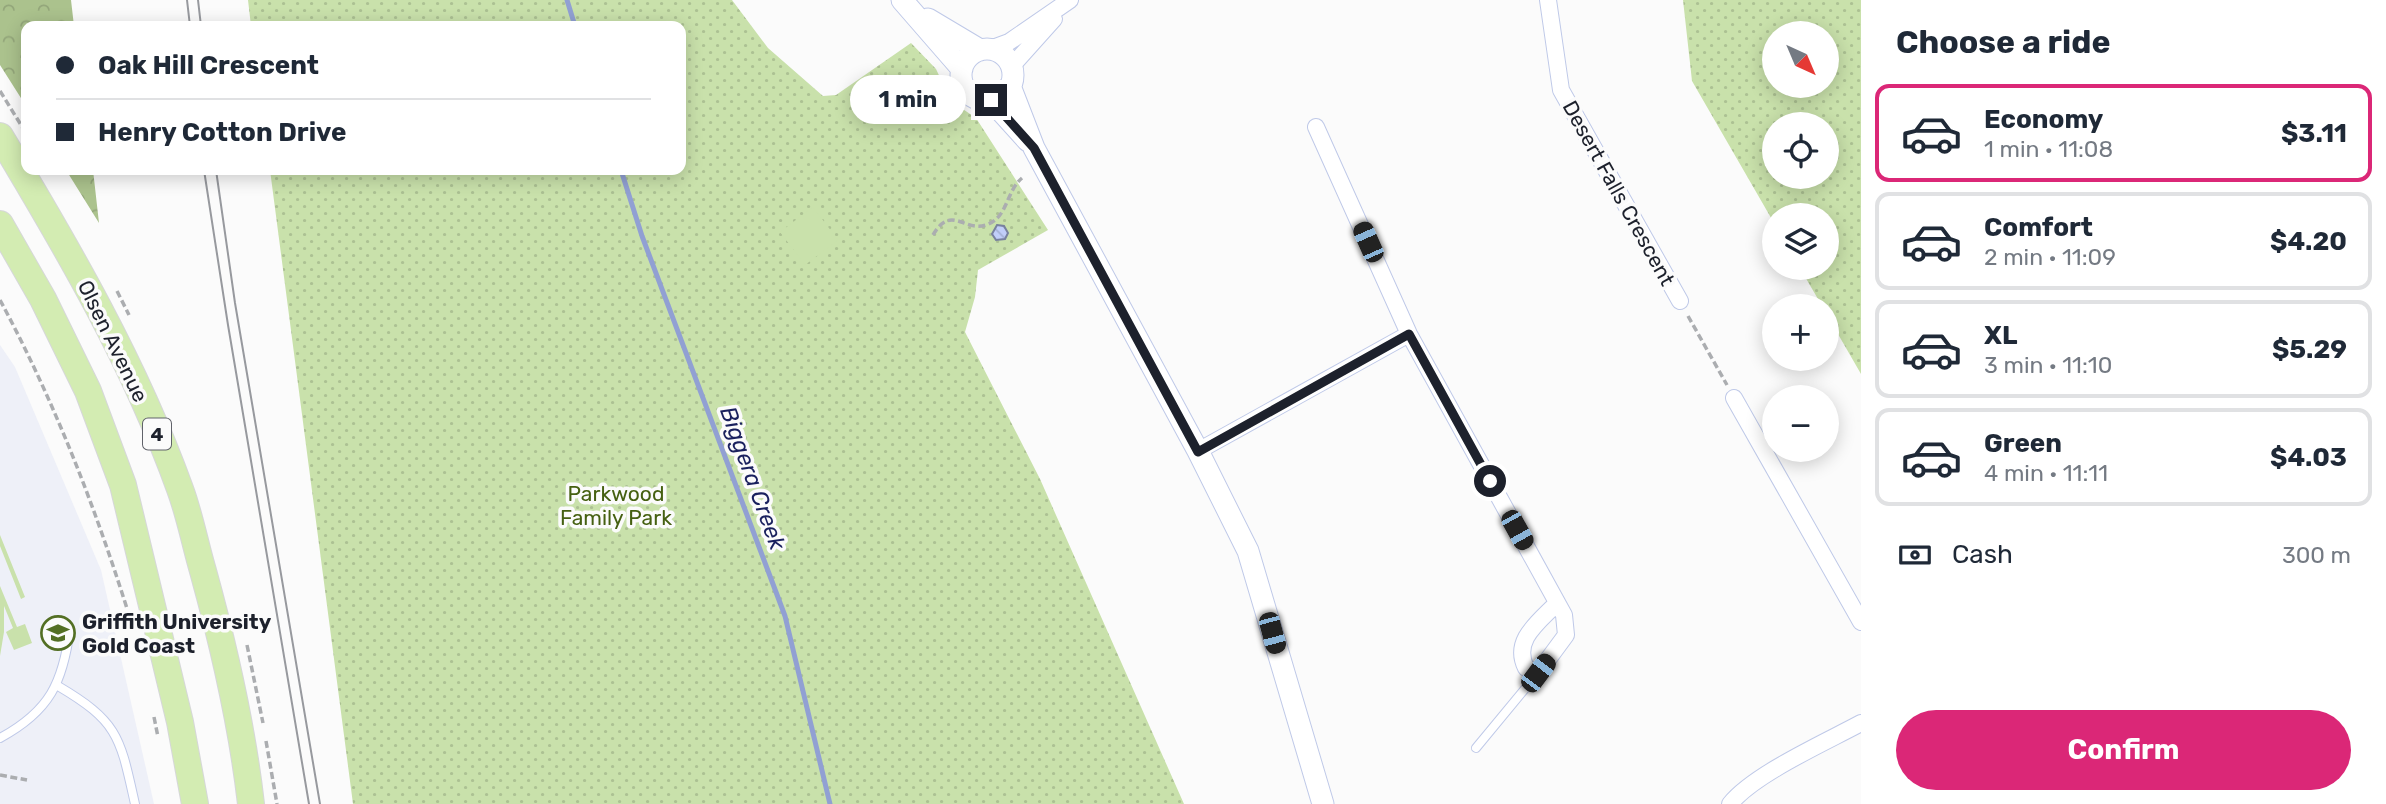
<!DOCTYPE html>
<meta charset="utf-8">
<style>
body{margin:0;font-family:Rubik,sans-serif;background:#f6f6f7;color:#1f2937;height:100vh;display:flex;flex-direction:column;font-size:26px;white-space:nowrap}
*{box-sizing:border-box;margin:0}
p{font-size:23px;color:#747a83}
.icon{flex:none;width:38px;height:38px;fill:none;stroke:currentColor;stroke-width:2;stroke-linecap:round;stroke-linejoin:round}
.map{position:relative;flex:1;overflow:hidden}
.sheet{display:flex;flex-direction:column;background:#fff;width:525px}
.sheet>*{flex:none}
.top-card{position:absolute;left:21px;top:21px;width:665px;height:154px;border-radius:14px;box-shadow:0 4px 18px #0003;display:grid;align-content:center;height:154px;padding:0 35px;background:#fff}
.needle{width:46px;rotate:136deg}
.fabs{position:absolute;left:1762px;top:21px;display:grid;gap:14px}
.fabs a{display:grid;place-items:center;width:77px;height:77px;border-radius:50%;background:#fff;box-shadow:0 4px 18px #0003;font-size:35px}
.end{position:absolute;width:32px;height:32px;margin:-16px;border:9px solid #1d212c;background:#fff;box-shadow:0 0 0 4px #fff}
.from{border-radius:50%}
.bubble{position:absolute;height:49px;border-radius:24px;background:#fff;box-shadow:0 4px 18px #0003;font-size:23px;font-weight:700;line-height:49px;text-align:center}
.car{position:absolute;width:21px;height:42px;margin:-21px -10px;border-radius:9px;box-shadow:0 0 5px 2px #0007;background:linear-gradient(#222 24%,#8ab4d8 0 40%,#222 0 76%,#8ab4d8 0 86%,#222 0)}
.top-card b{display:flex;align-items:center;gap:24px;height:66px;font-size:26px}
.top-card b+b{border-top:2px solid #e0e1e3}
.top-card i{width:18px;height:18px;background:#1f2937}
ul{padding:0;list-style:none}
li{display:flex;align-items:center;gap:21px;height:98px;margin:0 14px 10px;padding:0 21px;border:4px solid #e0e1e3;border-radius:14px}
li div{flex:1}
li b{display:block;font-size:26px}
li em{font-style:normal;font-weight:700}
li.active{border-color:#db2777}
li>.icon{width:63px;height:63px;stroke-width:1.5}
h2{padding:0 35px;font-size:32px;line-height:84px}
.pay{display:flex;align-items:center;gap:18px;height:77px;padding:0 35px;font-size:26px}
.pay p{margin-inline-start:auto}
.cta{display:flex;gap:14px;margin-top:auto;padding:14px 35px}
.cta a{flex:1;height:80px;border-radius:42px;background:#db2777;color:#fff;font-size:28px;font-weight:700;line-height:80px;text-align:center}
main{display:flex;flex:1;min-height:0}
.map>svg:first-child{display:block}
.built{fill:#eef0f8}
.grass{fill:url(#grass-dots);fill-rule:evenodd}
.forest{fill:url(#forest-crowns)}
.pitch{fill:#c9e1ab}
.lines{fill:none;stroke-linecap:round;stroke-linejoin:round}
.stream{stroke:#91a0d3;stroke-width:5}
.building{fill:url(#building-back-hatch);stroke:#78819e;stroke-width:2}
.service-casing{stroke:#bfc9e8;stroke-width:10}
.minor-casing{stroke:#bfc9e8;stroke-width:18}
.tertiary-casing{stroke:#bfc9e8;stroke-width:23}
.primary-casing{stroke:#d6d7d9;stroke-width:28}
.path{stroke:#abadb0;stroke-width:3.5;stroke-dasharray:7 3.5;stroke-linecap:butt}
.service{stroke:#fff;stroke-width:8}
.minor{stroke:#fff;stroke-width:16}
.tertiary{stroke:#fff;stroke-width:21}
.primary{stroke:#d3ecb2;stroke-width:26}
.tram{stroke:#97999e;stroke-width:2}
.route{stroke:#1d212c;stroke-width:9}
.labels{text-anchor:middle;dominant-baseline:central;stroke-width:7;stroke-linejoin:round;paint-order:stroke}
.shield{fill:#fbfbfb;stroke:#60626a;stroke-width:2}
.shield-label{font-size:19px;font-weight:bold;fill:#1d212c}
.street-label{font-size:21px;fill:#1d212c;stroke:#fbfbfb}
.park-label{font-size:21px;fill:#456011;stroke:#fbfbfb}
.poi-label{font-size:21px;font-weight:bold;fill:#1d212c;stroke:#fbfbfb;text-anchor:start}
.water-label{font-size:23px;font-style:italic;fill:#1a215e;stroke:#fbfbfb}
</style>
<main>
<div class="map">
<svg width="1861" height="804" viewBox="0 0 1861 804">
<defs>
<pattern id="grass-dots" width="8" height="8" patternUnits="userSpaceOnUse" patternTransform="scale(1.75)"><rect width="8" height="8" fill="#c9e1ab"/><path d="M2 2h.1M6 6h.1" fill="none" stroke="#acc193" stroke-width="1.8" stroke-linecap="round"/></pattern>
<pattern id="forest-crowns" width="20" height="18" patternUnits="userSpaceOnUse" patternTransform="scale(1.75)"><rect width="20" height="18" fill="#abc28d"/><path d="M2 6a3 3 0 1 1 6 0M12 15a3 3 0 1 1 6 0" fill="none" stroke="#93a67a"/></pattern>
<pattern id="building-back-hatch" width="6" height="6" patternUnits="userSpaceOnUse" patternTransform="scale(1.75)"><rect width="6" height="6" fill="#c1cef9"/><path d="M-1 5l2 2M0 0l6 6M5-1l2 2" fill="none" stroke="#a5b1d6"/></pattern>
</defs>
<rect width="100%" height="100%" fill="#fbfbfb"/>
<path class="built" d="M0,345l15,22 86,203 53,234h-154z"/>
<path class="grass" d="M248,0h484l36,48 55,48 13,-1 75,-52 25,26 15,32 25,17 72,112 -70,40 -3,27 -10,35 75,147 144,325h-831l-83,-634h411v-144h-430z
M1683,0h178v374l-34,-59v-9h-5l-22,-38h27v-53h-53v8l-82,-142zM1774,33h53v53h-53zM1774,124h53v53h-53z"/>
<path class="forest" d="M0,0h71l3,26h-48v80l-26,-41z
M66,170h27l6,53z"/>
<path class="pitch" d="M813,207l25,33 -33,25 -25,-33z
M0,535l25,62 -4,2 -21,-53z
M0,586l17,41 8,-3 7,19 -18,7 -8,-18 7,-4 -9,-22v26l-4,24z"/>
<g class="lines">
<path class="stream" d="M567,0l8,26
M621,170l21,66 143,380 45,188"/>
</g>
<path class="building" d="M997,225l7,1 4,7 -3,6 -9,1 -4,-6z"/>
<g class="lines">
<g class="service-casing">
<path id="service" d="M58,686c61,36 62,51 77,118
M0,738c50,-27 63,-56 70,-109
M1476,748l62,-75"/>
</g>
<g class="minor-casing">
<path id="minor" d="M1548,0l13,90 119,211
M990,49l19,-7 61,-42
M1011,67l43,-48
M1316,127l93,207 155,281 2,20 -28,38 -12,-5c-14,-28 13,-46 31,-65
M1734,398l127,224
M1198,451l211,-117
M1730,804c24,-30 96,-62 131,-81"/>
</g>
<g class="tertiary-casing">
<path id="tertiary" d="M902,0l60,69
M928,19l52,31
M961 75a26 26 0 1 1 52 0a26 26 0 1 1-52 0Z
M1010,86l24,62 164,303 50,100 75,253
M991,100l37,41"/>
</g>
<g class="primary-casing">
<path id="primary" d="M0,136c68,113 135,228 180,353 10,27 15,55 23,82 21,76 39,154 48,233
M0,224l43,75 45,92 35,94 57,237 15,82"/>
</g>
<path class="path" d="M0,91l26,42
M933,235c18,-31 31,-3 53,-10 22,-7 20,-34 36,-47
M117,291l12,24
M0,300c57,106 99,217 134,331
M1688,316l39,69
M247,645l16,78
M154,717l4,20
M266,741l11,63
M0,775l27,5"/>
<use href="#service" class="service"/>
<use href="#minor" class="minor"/>
<use href="#tertiary" class="tertiary"/>
<use href="#primary" class="primary"/>
<path class="tram" d="M187,0l3,26
M198,0l3,26
M204,170l24,155 81,479
M216,170l19,133 85,501"/>
</g>
<g class="lines">
<path class="route" d="M991,100l43,48 164,304 211,-118 81,147"/>
</g>
<defs>
<g id="university-ring" transform="scale(1.75)"><circle r="9.5" fill="#fbfbfb" stroke="#536f24" stroke-width="1.5"/><path d="M0-5L7-2L0 1L-7-2ZM-4 1L0 2.5L4 1V4Q0 6-4 4Z" fill="#536f24"/></g>
</defs>
<g fill-rule="evenodd">
<use href="#university-ring" x="58" y="633"/>
</g>
<g class="labels">
<rect class="shield" x="143" y="418.5" width="28" height="31" rx="5"/>
<g class="shield-label">
<text x="157" y="434">4</text>
</g>
<g class="street-label">
<text transform="translate(1619 193) rotate(61)">Desert Falls Crescent</text>
<text transform="translate(113 341) rotate(64)">Olsen Avenue</text>
</g>
<g class="park-label">
<text x="616" y="493">Parkwood<tspan x="616" dy="24">Family Park</tspan></text>
</g>
<g class="poi-label">
<text x="82" y="621">Griffith University<tspan x="82" dy="24">Gold Coast</tspan></text>
</g>
<g class="water-label">
<text transform="translate(753 478) rotate(70)">Biggera Creek</text>
</g>
</g>
</svg>
<div class="fabs">
<a><svg class="needle" viewBox="-14 -14 28 28"><path d="M0-13l5 13h-10z" fill="#e53935"/><path d="M0 13l5-13h-10z" fill="#747a83"/></svg></a>
<a><svg class="icon" aria-label="locate" viewBox="0 0 24 24"><circle cx="12" cy="12" r="6"/><path d="M12 2v4M12 18v4M2 12h4M18 12h4"/></svg></a>
<a><svg class="icon" aria-label="layers" viewBox="0 0 24 24"><path d="M12 4l9 5-9 5-9-5zM3 14l9 5 9-5"/></svg></a>
<a>+</a>
<a>−</a>
</div>
<i class="end from" style="left:1490px;top:481px"></i>
<i class="end" style="left:991px;top:100px"></i>
<div class="bubble" style="left:850px;top:75px;width:116px">1 min</div>
<i class="car" style="left:1368px;top:242px;rotate:336deg"></i>
<i class="car" style="left:1517px;top:530px;rotate:151deg"></i>
<i class="car" style="left:1272px;top:633px;rotate:165deg"></i>
<i class="car" style="left:1538px;top:673px;rotate:37deg"></i>
<div class="top-card">
<b><i class="from"></i>Oak Hill Crescent</b>
<b><i></i>Henry Cotton Drive</b>
</div>
</div>
<section class="sheet">
<h2>Choose a ride</h2>
<ul>
<li class="active"><svg class="icon" aria-label="car" viewBox="0 0 24 24"><path d="M5 17H2v-5l4-1 3-4h7l3 4 3 1v5h-3M9 17h6M6 11h13"/><circle cx="7" cy="17" r="2"/><circle cx="17" cy="17" r="2"/></svg><div><b>Economy</b><p>1 min · 11:08</p></div><em>$3.11</em></li>
<li><svg class="icon" aria-label="car" viewBox="0 0 24 24"><path d="M5 17H2v-5l4-1 3-4h7l3 4 3 1v5h-3M9 17h6M6 11h13"/><circle cx="7" cy="17" r="2"/><circle cx="17" cy="17" r="2"/></svg><div><b>Comfort</b><p>2 min · 11:09</p></div><em>$4.20</em></li>
<li><svg class="icon" aria-label="car" viewBox="0 0 24 24"><path d="M5 17H2v-5l4-1 3-4h7l3 4 3 1v5h-3M9 17h6M6 11h13"/><circle cx="7" cy="17" r="2"/><circle cx="17" cy="17" r="2"/></svg><div><b>XL</b><p>3 min · 11:10</p></div><em>$5.29</em></li>
<li><svg class="icon" aria-label="car" viewBox="0 0 24 24"><path d="M5 17H2v-5l4-1 3-4h7l3 4 3 1v5h-3M9 17h6M6 11h13"/><circle cx="7" cy="17" r="2"/><circle cx="17" cy="17" r="2"/></svg><div><b>Green</b><p>4 min · 11:11</p></div><em>$4.03</em></li>
</ul>
<div class="pay"><svg class="icon" aria-label="cash" viewBox="0 0 24 24"><path d="M3 7h18v10H3z"/><circle cx="12" cy="12" r="2"/></svg>Cash<p>300 m</p></div>
<div class="cta"><a>Confirm</a></div>
</section>
</main>
